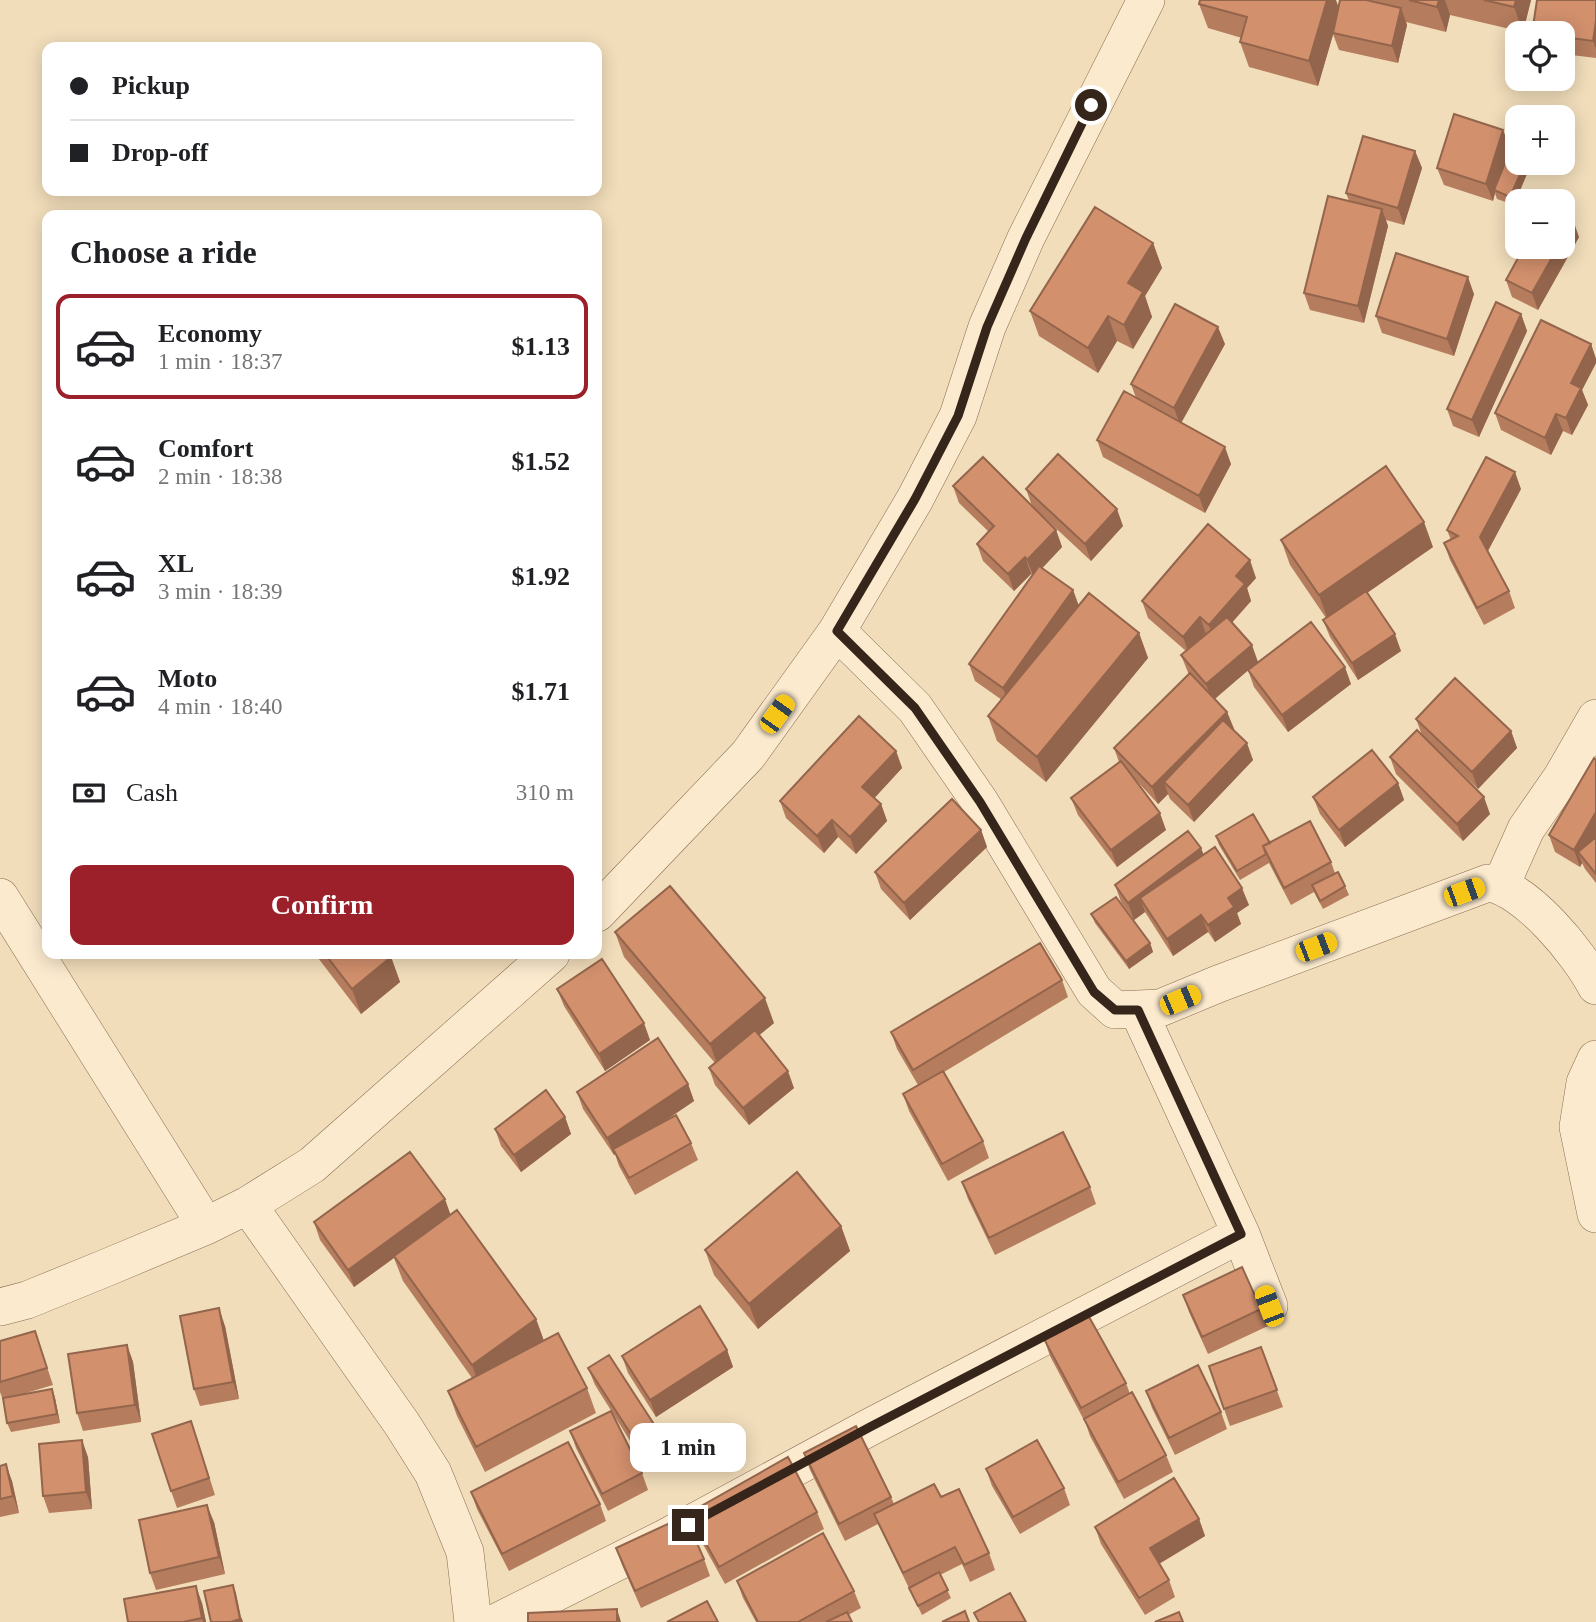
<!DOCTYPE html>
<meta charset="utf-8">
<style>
body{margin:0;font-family:Georgia,serif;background:#f2f2f2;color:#202124;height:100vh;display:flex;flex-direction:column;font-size:26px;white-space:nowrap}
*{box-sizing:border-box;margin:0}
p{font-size:23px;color:#757577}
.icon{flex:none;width:38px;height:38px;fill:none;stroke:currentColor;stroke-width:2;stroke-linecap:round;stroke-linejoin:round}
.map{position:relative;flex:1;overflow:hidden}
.drawer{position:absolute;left:42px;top:210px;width:560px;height:749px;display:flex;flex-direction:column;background:#fff;border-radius:14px;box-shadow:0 4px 18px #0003}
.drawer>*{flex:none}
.banner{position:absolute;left:42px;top:42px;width:560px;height:154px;border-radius:14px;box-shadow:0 4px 18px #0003;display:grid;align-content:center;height:154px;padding:0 28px;background:#fff}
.buttons{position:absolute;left:1505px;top:21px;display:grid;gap:14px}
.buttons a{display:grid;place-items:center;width:70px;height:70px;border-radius:14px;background:#fff;box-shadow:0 4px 18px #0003;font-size:35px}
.end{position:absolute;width:32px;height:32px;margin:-16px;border:9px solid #36251a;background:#fff;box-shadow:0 0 0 4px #fff}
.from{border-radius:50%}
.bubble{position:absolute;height:49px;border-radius:14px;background:#fff;box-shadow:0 4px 18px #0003;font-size:23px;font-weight:700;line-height:49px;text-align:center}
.car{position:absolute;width:21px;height:42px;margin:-21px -10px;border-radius:9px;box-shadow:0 0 5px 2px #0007;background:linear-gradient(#f5c518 24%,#345 0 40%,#f5c518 0 76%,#345 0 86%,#f5c518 0)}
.banner b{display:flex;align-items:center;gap:24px;height:66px;font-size:26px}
.banner b+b{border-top:2px solid #e0e0e0}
.banner i{width:18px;height:18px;background:#202124}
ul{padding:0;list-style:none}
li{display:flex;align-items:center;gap:21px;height:105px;margin:0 14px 10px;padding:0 14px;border:4px solid transparent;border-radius:14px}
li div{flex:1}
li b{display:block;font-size:26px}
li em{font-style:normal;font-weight:700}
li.selected{border-color:#9b2029}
li>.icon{width:63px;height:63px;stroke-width:1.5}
h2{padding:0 28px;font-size:32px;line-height:84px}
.pay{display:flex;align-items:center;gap:18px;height:77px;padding:0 28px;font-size:26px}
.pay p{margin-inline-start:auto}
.action{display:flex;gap:14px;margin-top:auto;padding:14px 28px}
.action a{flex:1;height:80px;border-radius:14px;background:#9b2029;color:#fff;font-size:28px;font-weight:700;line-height:80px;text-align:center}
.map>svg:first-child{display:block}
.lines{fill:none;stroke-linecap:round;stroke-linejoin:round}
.street-casing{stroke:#886c54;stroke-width:38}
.street{stroke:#fbeace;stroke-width:37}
.wall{fill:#b57c5e}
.shaded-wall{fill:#93654c}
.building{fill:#d2906d;stroke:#93654c;stroke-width:2}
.route{stroke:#36251a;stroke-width:9}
</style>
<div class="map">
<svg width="1596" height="1622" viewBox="0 0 1596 1622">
<rect width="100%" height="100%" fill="#f1ddba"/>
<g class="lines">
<g class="street-casing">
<path id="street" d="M837,631l78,-132 43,-83 29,-89 39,-89 120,-238
M1501,885l25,-56 36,-52 34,-59
M0,897l206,329
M597,913l151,-158 89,-124 78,77 65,94 114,189 21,19 45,-2 58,-24 270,-101c38,5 91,70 108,103
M1138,1010l103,224 28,72
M1596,1059l-11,24 -7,44 18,87
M248,1205l154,219 31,49 32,79 8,70
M0,1307l27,-7 81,-33 98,-41 42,-21 64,-40 239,-211
M497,1622l168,-84 205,-111 371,-193"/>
</g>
<use href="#street" class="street"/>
</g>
<path class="wall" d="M1340,0h191l-8,32 -73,-17 -4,17 -40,-10 1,3 -9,38 -59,-13 -6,-16 -15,52 -69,-19 -9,-25 2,-4 -34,-10 -9,-24 140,4z
M1596,0v58l-33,-4v-21z
M1510,147l-7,21 28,-4 -17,41 -17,-6 -2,-6 -2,8 -49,-16 -7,-17z
M1415,151l7,17 -18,57 -18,-5 2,6 -24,97 -54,-13 -6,-17 45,-92 -3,-8z
M1579,237l-41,73 -26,-13 -6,-17z
M1153,243l9,25 -17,28 7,21 -19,32 -16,-8 -19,32 -59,-37 -9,-25z
M1474,294l-20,62 -72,-23 -6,-17z
M1521,314l6,17 -48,106 -26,-11 -6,-17z
M1225,344l-44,79 50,41 -26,49 -102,-56 -6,-17 39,-42 -5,-14z
M1591,344l5,15v4l-14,27 6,15 -16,30 -9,-4 -12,24 -50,-25 -6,-17z
M953,486l103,44 6,17 -20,21 31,22 6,16 60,27 9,25 -102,124 -49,-41 -9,-25 14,-16 -27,-19 -6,-17 63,-89 -1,-1 -17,17 -31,-30 -6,-17 12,-12 -30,-29z
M1026,489l97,37 -32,35 -59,-55z
M1521,489l-33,62 21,40 6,17 -31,17 -34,-65 -6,-17 7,-3 -4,-10z
M1281,540l152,7 -66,46 34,58 -43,29 -28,-43 -7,-17 3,-2 -36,-53z
M1256,578l-9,10 4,13 -19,21 26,40 93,22 -63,48 -34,-45 -6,-17 -33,29 12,13 7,17 -1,1 20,30 -59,62 -24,-23 -2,-5 -10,10 -22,-24 30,50 -49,37 -39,-52 -7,-17 48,-36 -5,-14 75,-73 -8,-20 5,-4 -38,-33 -6,-17z
M1416,719l95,12 6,17 -39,41 -53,-51 65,76 -27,27 -67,-67 -6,-17 32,-22z
M896,751l6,17 -28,30 7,6 6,17 -31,33 -18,-17 -14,16 -38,-35 -6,-17z
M1596,760v123l-11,-14 -3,-6 -2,4 -25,-15 -6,-17z
M1398,783l6,17 -59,47 -25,-33 -7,-17z
M981,830l6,17 -77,73 -29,-31 -6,-17z
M1216,836l54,7 61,19 4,11 10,13 4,9 -26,14 -9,-17 -23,13 -22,-42 -29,17 -21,-35z
M1204,855l45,50 -12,8 4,11 -26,18 -7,-10 -35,24 -28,-44 -11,8 -13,-18 -6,-17z
M1091,914l59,29 3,9 -24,17 -34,-46z
M615,932l159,91 -15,12 35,53 -45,37 -34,-40 -6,-17 6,-5 -91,-106z
M315,954h74l2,3 9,25 -39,32z
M1062,980l6,17 -124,75 39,69 6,17 -41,23 -39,-70 -6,-17 15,-9 -21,-36 -6,-17z
M557,989l93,51 -45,31 -41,-65z
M688,1084l6,17 -29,20 26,22 7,17 -63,35 -16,-29 -4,-12 -1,1 -31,-46 -6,-17z
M565,1117l6,17 -50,38 -20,-26 -6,-17z
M962,1182l128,5 6,17 -101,51 -27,-56z
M451,1215l85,104 8,22 43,47 9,25 -111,59 -28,-56 -9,-25 24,-13 -69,-97 -9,-23 -40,29 -34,-47 -6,-18z
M841,1226l9,25 -92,78 -44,-54 -9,-25z
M1183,1295l78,14 7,17 -60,28 -19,-42z
M225,1326l14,73 -39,7 -6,-17z
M35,1331l18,54 -37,11 36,-7 3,9 5,25 -49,9 -4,-9 -4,-23 -3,-8v-51z
M1044,1339l82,44 4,11 36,61 7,17 -49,27 -34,-63 -4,-12 -36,-68z
M127,1345l6,17 8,60 -58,9 -6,-18z
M1261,1347l22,60 -53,19 -21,-60z
M727,1350l6,17 -77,50 -28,-44 -6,-17z
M588,1368l71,64 6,17 -21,14 -49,-78z
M1146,1391l75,21 6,17 -52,26 -23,-47z
M570,1431l72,42 6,17 -40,21 -32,-63z
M197,1438l18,57 -38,13 -6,-17z
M804,1453l87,44 3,7 47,-7 48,56 6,17 -25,12 -8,-18 -22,11 11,23 -29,17 -44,-91 -33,17 -35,-71z
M88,1457l4,52 -43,4 -6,-17z
M0,1466l12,15 7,32 -19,4z
M986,1469l78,19 6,17 -50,29 -28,-48z
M471,1492l129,12 6,17 -97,50 -32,-62z
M817,1512l7,17 -99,55 -30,-54 -6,-17z
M1199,1519l6,17 -46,28 10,16 6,17 -30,18 -44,-71 -6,-17z
M214,1522l11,52 -69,16 -6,-17z
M616,1548l88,11 6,17 -69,32 -19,-43z
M737,1581l117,10 7,17 -13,7 4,7h-96l-13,-24z
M202,1603l4,19h-78z"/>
<path class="shaded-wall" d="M1327,0h9l4,11 -22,75 -9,-25z
M1439,0h6l5,15 -4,17 -9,-25z
M1516,0h15l-8,32 -9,-25z
M1401,8l6,17 -9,38 -6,-17z
M1596,21v28l-3,-8z
M1503,130l7,17 -14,44 -2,-1 1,3 -2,8 -7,-17z
M1415,151l7,17 -18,57 -6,-17z
M1525,163l6,1 -17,41 -4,-8z
M1382,209l6,17 -24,97 -6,-17z
M1573,220l6,17 -41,73 -6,-17 26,-46h5v-9z
M1153,243l9,25 -17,28 7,21 -19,32 -9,-24 4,-42z
M1468,277l6,17 -20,62 -7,-17z
M1521,314l6,17 -48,106 -7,-17z
M1108,316l9,25 -19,32 -10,-25z
M1218,327l7,17 -45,81 -6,-17z
M1591,344l5,15v4l-14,27 6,15 -16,30 -6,-17 5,-35z
M1556,414l7,17 -12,24 -6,-17z
M1225,447l6,17 -26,49 -6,-17z
M1515,472l6,17 -35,65 -6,-17z
M1117,509l6,17 -32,35 -6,-17z
M1424,522l9,25 -105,73 -9,-25z
M1056,530l6,17 -28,30 -7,-17z
M1025,557l6,17 -17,17 -6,-17z
M1250,560l6,18 -9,10 4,13 -36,41 -6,-17 27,-49z
M1073,590l6,17 -70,98 -6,-17z
M1200,617l6,17 -17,20 -6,-17z
M1139,633l9,25 -102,124 -9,-25z
M1395,634l6,17 -43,29 -6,-17z
M1252,645l6,17 -46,39 -6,-17z
M1345,667l6,17 -63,48 -6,-17z
M1227,712l7,17 -62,61 -8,-8 4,12 -10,10 -6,-17z
M1511,731l6,17 -39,41 -6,-17z
M1247,743l6,17 -59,62 -6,-17z
M896,751l6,17 -33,36 -7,-17z
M1398,783l6,17 -59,47 -6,-17z
M1484,797l6,17 -27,27 -6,-17z
M881,804l6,17 -31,33 -6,-17z
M1596,812v27l-18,13 4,11 -2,4 -6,-17z
M1160,813l6,17 -49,37 -6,-17z
M832,820l6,17 -14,16 -7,-17z
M981,830l6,17 -77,73 -6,-17z
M1201,848l7,17 -68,33 5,14 -11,8 -6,-17z
M1242,888l7,17 -12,8 4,11 -26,18 -7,-17 20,-27z
M1201,915l7,17 -35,24 -6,-17z
M1150,943l3,9 -24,17 -3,-8z
M391,957l9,25 -39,32 -9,-25z
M765,998l9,25 -55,46 -9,-25z
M644,1023l6,17 -45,31 -6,-17z
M788,1071l6,17 -45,37 -6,-17z
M688,1084l6,17 -79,53 -2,-5 2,5 -1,1 -7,-17z
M565,1117l6,17 -50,38 -7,-17z
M445,1199l6,17 -97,71 -6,-17z
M841,1226l9,25 -92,78 -9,-25z
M219,1308l6,18 14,73 -6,-17z
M536,1319l9,25 -64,46 -9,-25z
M127,1345l6,17 8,60 -6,-17z
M727,1350l6,17 -77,50 -6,-17z
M52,1389l3,9 5,25 -3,-9z
M659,1432l6,17 -21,14 -6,-18z
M82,1440l6,17 4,52 -6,-17z
M6,1464l6,17 7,32 -6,-17z
M207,1505l7,17 11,52 -6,-17z
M1199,1519l6,17 -48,29 -7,-17z
M233,1585l3,8 6,29h-1z
M196,1586l6,17 4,19h-3l-1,-4z
M617,1609l4,13h-4z"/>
<path class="building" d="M1200,0h127l-18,61 -69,-19 7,-25 -48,-13z
M1340,0h26l35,8 -9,38 -59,-13z
M1409,0h30l-2,7z
M1484,0h32l-2,7z
M1537,0h59v21l-3,20 -30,-4v-4h-31z
M1454,114l49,16 -17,54 -49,-16z
M1363,136l52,15 -17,57 -52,-15z
M1511,148l6,3v12h8l-15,34 -16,-7z
M1328,196l54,13 -24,97 -54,-13z
M1095,207l58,36 -25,40 15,9 -19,33 -16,-9 -20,32 -58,-37z
M1563,214l10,6 -10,18z
M1524,247h34l-26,46 -26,-13z
M1396,253l72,24 -21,62 -71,-23z
M1496,302l25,12 -49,106 -25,-11z
M1175,304l43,23 -44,81 -43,-24z
M1541,320l50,24 -20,39 10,5 -15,30 -10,-4 -11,24 -50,-25z
M1124,391l101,56 -26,49 -102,-56z
M1058,454l59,55 -32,35 -59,-55z
M983,457l73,73 -29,30 -2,-3 -17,17 -31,-30 17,-18 -41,-40z
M1486,457l29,15 -35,65 29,54 -32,17 -33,-65 14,-7 -11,-6z
M1386,466l38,56 -105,73 -38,-55z
M1208,524l42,36 -14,16 9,8 -36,41 -9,-8 -17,20 -41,-36z
M1039,566l34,24 -70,98 -34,-24z
M1366,591l29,43 -43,29 -29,-43z
M1089,593l50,40 -102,124 -49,-41z
M1227,617l25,28 -46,39 -25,-29z
M1311,622l34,45 -63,48 -34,-45z
M1190,673l37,39 -75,75 -38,-39z
M1455,678l56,53 -39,41 -56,-53z
M859,716l37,35 -34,36 19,17 -31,33 -18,-17 -15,16 -37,-35z
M1223,720l24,23 -59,62 -24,-23z
M1417,730l67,67 -27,27 -67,-67z
M1372,750l26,33 -59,47 -26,-33z
M1594,758l2,2v52l-22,38 -25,-15z
M1121,761l39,52 -49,37 -40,-52z
M952,799l29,31 -77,73 -29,-31z
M1253,814l17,29 -7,3 3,8 -29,17 -21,-35z
M1310,821l21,41 -47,26 -21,-42z
M1188,831l13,17 -73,55 -13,-18z
M1596,837v37l-18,-22z
M1215,847l27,41 -14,10 6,9 -26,18 -7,-10 -34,24 -27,-41z
M1338,872l7,14 -25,15 -8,-16z
M670,886l95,112 -55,46 -95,-112z
M1116,897l34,46 -24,18 -35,-47z
M1040,943l22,37 -149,90 -22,-38z
M325,954h64l2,3 -39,32z
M602,959l42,64 -45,31 -42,-65z
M755,1030l33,41 -45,37 -34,-40z
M658,1038l30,46 -81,54 -30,-46z
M943,1071l40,70 -41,23 -39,-70z
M546,1090l19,27 -51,38 -19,-26z
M676,1115l15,28 -62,35 -16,-29z
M1063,1132l27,55 -101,51 -27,-56z
M410,1152l35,47 -97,71 -34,-48z
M797,1172l44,54 -92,78 -44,-54z
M457,1210l79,109 -64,46 -78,-109z
M1242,1267l19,42 -59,28 -19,-42z
M700,1306l27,44 -77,50 -28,-44z
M219,1308l14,74 -39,7 -14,-73z
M1088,1315l38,68 -45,25 -37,-69z
M35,1331l12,37 -47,14v-41z
M558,1333l29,55 -111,59 -28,-56z
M127,1345l8,60 -58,8 -9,-59z
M1261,1347l16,43 -53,19 -15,-43z
M609,1355l50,77 -21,13 -50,-77z
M1198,1365l23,47 -52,26 -23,-47z
M52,1389l5,25 -50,9 -4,-25z
M1132,1392l34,63 -48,27 -34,-63z
M611,1411l31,62 -40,21 -32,-63z
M191,1421l18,57 -38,13 -19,-57z
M856,1426l35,71 -52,27 -35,-71z
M82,1440l4,52 -43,4 -4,-52z
M1037,1440l27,48 -51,29 -27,-48z
M568,1442l32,62 -98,50 -31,-62z
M788,1457l29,55 -98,55 -30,-54z
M6,1464l7,32 -13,3v-33z
M1174,1478l25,41 -49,29 19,32 -30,18 -44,-71z
M934,1484l7,13 18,-8 30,64 -25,12 -9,-18 -52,26 -29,-59z
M207,1505l12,52 -69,16 -11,-53z
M685,1516l19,43 -69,32 -19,-43z
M823,1533l31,58 -56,31h-40l-21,-41z
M939,1572l9,18 -30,16 -9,-18z
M233,1585l7,34 -9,3h-20l-7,-31z
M196,1586l6,32 -19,4h-55l-4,-23z
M1010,1593l16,29h-47l-5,-9z
M707,1601l11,21h-51z
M617,1609v13h-89v-9z
M965,1611l4,11h-27z
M847,1612l5,10h-26z
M1179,1612l4,10h-28z
M241,1619l1,3h-11z"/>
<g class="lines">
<path class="route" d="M688,1525l182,-98 371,-193 -103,-224h-23l-21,-18 -114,-190 -65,-94 -78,-77 78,-132 43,-83 29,-89 39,-89 65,-133"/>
</g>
</svg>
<div class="buttons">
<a><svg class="icon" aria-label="locate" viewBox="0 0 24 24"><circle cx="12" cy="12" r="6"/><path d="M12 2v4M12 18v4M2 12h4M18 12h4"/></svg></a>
<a>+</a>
<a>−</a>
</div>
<i class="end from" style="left:1091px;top:105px"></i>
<i class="end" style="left:688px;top:1525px"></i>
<div class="bubble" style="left:630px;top:1423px;width:116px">1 min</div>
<i class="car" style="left:777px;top:714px;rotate:36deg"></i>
<i class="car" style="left:1464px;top:892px;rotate:70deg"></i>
<i class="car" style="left:1316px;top:947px;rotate:69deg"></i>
<i class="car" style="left:1180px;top:1000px;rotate:67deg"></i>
<i class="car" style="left:1269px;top:1306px;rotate:339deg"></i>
<div class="banner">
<b><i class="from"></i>Pickup</b>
<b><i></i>Drop-off</b>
</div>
<section class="drawer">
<h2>Choose a ride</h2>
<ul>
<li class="selected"><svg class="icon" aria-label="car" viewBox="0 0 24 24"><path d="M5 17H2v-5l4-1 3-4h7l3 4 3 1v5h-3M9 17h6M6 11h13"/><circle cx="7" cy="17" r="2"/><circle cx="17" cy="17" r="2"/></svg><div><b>Economy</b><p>1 min · 18:37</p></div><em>$1.13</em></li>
<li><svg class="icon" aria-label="car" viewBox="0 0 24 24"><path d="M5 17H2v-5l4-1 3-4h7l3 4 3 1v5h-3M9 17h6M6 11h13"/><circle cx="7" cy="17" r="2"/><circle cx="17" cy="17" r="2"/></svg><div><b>Comfort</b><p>2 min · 18:38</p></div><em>$1.52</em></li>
<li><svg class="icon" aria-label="car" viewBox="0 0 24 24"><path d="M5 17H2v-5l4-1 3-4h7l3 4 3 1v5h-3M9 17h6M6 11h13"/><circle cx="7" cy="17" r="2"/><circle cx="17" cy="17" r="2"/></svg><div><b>XL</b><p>3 min · 18:39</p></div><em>$1.92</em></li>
<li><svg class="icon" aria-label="car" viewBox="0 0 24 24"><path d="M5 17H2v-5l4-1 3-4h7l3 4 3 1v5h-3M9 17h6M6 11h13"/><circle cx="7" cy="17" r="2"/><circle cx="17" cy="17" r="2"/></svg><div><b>Moto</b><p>4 min · 18:40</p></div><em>$1.71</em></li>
</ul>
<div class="pay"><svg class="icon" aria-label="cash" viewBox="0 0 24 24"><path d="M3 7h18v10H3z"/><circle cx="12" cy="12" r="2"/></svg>Cash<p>310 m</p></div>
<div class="action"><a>Confirm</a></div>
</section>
</div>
